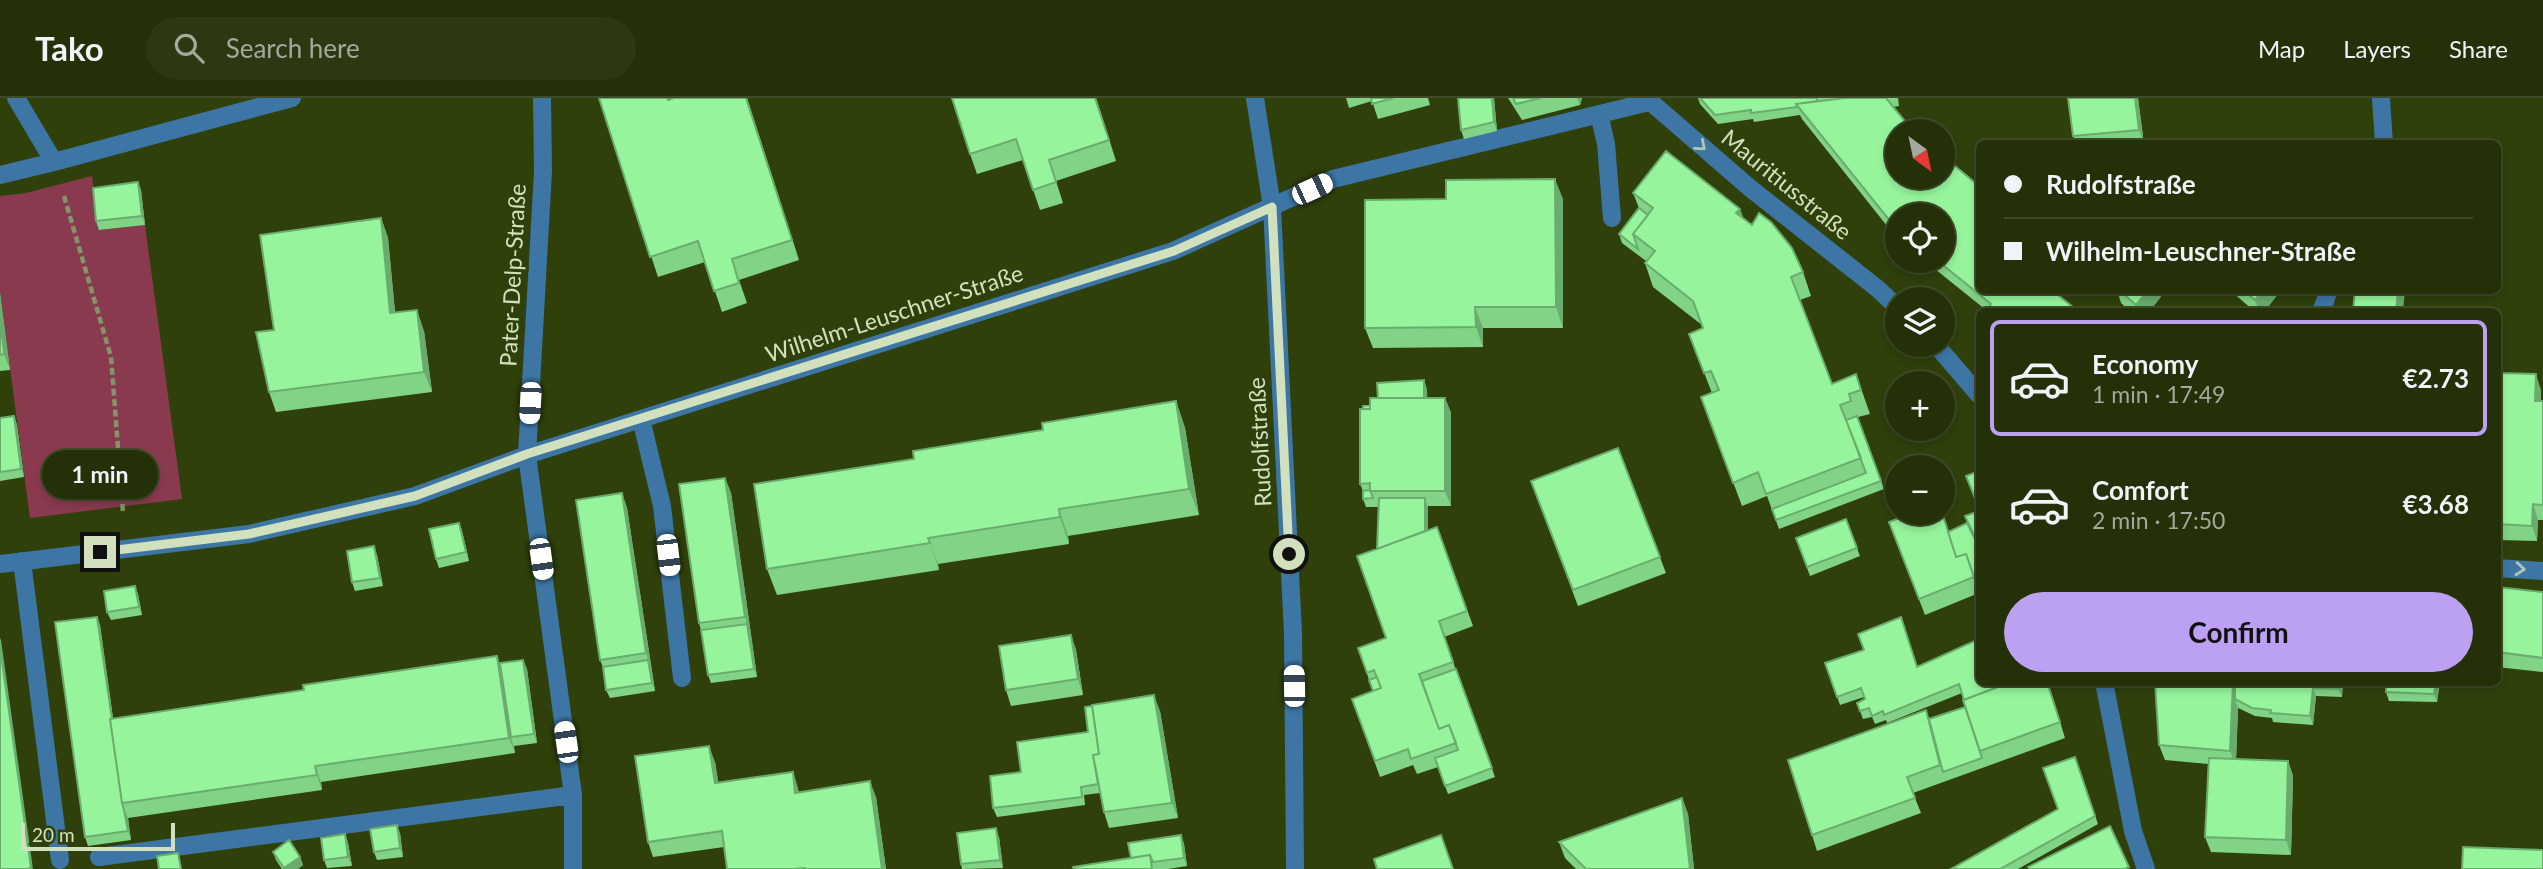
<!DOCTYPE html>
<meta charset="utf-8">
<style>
body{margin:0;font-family:Lato,sans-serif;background:#2b3812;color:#f1f3f6;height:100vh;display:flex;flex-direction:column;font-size:26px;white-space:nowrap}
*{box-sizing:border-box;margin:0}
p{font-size:23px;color:#a3a99c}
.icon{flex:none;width:38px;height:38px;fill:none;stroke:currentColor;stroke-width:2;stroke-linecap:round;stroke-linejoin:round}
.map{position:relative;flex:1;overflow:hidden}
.details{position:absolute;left:1976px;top:210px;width:525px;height:378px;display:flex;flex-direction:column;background:#233008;border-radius:10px;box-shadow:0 4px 10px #0003,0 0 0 2px #404b29}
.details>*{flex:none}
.guide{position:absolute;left:1976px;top:42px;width:525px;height:154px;border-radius:10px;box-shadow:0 4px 10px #0003,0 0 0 2px #404b29;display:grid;align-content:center;height:154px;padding:0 28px;background:#233008}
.needle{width:46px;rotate:147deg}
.controls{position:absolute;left:1885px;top:21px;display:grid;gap:14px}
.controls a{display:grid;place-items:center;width:70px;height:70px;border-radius:50%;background:#233008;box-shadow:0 4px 10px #0003,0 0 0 2px #404b29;font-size:35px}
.scale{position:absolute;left:21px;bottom:18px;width:154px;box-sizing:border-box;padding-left:7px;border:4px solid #d1e0bd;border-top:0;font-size:19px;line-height:24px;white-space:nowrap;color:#d1e0bd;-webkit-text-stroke:5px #2f400b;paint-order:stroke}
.end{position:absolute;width:32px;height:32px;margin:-16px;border:9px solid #d1e0bd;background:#111;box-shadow:0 0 0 4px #111}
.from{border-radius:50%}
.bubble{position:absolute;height:49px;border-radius:24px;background:#233008;box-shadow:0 4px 10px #0003,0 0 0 2px #404b29;font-size:23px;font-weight:700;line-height:49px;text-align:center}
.car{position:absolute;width:21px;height:42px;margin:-21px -10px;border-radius:9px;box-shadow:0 0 5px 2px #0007;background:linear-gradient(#fff 24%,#345 0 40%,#fff 0 76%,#345 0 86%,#fff 0)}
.guide b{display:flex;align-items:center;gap:24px;height:66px;font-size:26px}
.guide b+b{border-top:2px solid #404b29}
.guide i{width:18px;height:18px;background:#f1f3f6}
ul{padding:12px 0 0;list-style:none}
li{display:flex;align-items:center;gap:21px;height:116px;margin:0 14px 10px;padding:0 14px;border:4px solid transparent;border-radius:10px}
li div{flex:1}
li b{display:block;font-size:26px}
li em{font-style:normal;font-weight:700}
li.current{border-color:#bca0f2}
li>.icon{width:63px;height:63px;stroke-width:1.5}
.cta{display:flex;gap:14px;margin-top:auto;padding:14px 28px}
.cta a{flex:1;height:80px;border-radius:42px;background:#bca0f2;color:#111;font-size:28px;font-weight:700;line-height:80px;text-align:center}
header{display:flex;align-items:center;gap:42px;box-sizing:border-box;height:98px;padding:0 35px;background:#233008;border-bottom:2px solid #404b29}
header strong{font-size:33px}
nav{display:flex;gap:38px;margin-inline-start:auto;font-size:24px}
.search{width:490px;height:63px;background:#2b3812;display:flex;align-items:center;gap:18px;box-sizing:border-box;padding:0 24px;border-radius:38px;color:#a3a99c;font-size:26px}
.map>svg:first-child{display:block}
.green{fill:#893a4f}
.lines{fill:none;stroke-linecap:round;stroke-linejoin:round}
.path{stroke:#849469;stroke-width:4.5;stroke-dasharray:7 3.5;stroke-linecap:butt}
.minor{stroke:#3d76a5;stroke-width:18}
.wall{fill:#81d386}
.shaded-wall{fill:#69ac6d}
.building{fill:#96f59c;stroke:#69ac6d;stroke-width:2}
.oneway{stroke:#acc6b7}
.route{stroke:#d1e0bd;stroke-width:9}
.labels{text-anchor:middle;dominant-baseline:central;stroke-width:7;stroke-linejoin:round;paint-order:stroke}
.street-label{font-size:23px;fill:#d1e0bd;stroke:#2f400b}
</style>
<header>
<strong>Tako</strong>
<div class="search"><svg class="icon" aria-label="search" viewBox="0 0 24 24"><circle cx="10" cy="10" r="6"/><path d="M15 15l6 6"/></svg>Search here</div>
<nav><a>Map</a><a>Layers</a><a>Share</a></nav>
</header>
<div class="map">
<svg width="2543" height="771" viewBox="0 0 2543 771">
<rect width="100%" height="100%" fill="#2f400b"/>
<path class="green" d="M92,78l7,54 46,-5 37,274 -152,19 -30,-225v-97l26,-3z"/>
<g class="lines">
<path class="path" d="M64,98l47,161 12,156"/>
<path class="minor" d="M16,0l38,64 238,-64
M542,0l1,73 -16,284 46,340v74
M1255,0l17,109 21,427 2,235
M1646,0l104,90 128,101 19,18
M2381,0l3,46
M1599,16l7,30 6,74
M0,77l54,-13
M2321,214l8,-22
M1936,247l43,50
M641,321l21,87 20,172
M22,463l38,299
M0,466l249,-30 166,-38 112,-41 646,-204 160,-72 316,-77
M2497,470l46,3
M2104,584l29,149 13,38
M99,759l474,-62"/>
</g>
<path class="wall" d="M599,0h69l1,2 5,-2h73l52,162 -60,20 8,23 -25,9 -17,-50 -47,15z
M1096,0l20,63 -60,20 7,22 -23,7 -17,-50 -46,14 -7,-20z
M1346,0h82l2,7 -52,14 -6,-18 -23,7z
M1494,0l3,33 -33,8 -3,-9z
M1508,0h74l-2,7 -58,15z
M1698,0h200l1,8 -6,1 86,183 95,18 2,4h-91l1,-2 -61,-49h17l-45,-46v23l-2,-2 -93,-117 -2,-4 -46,7 -1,-3 -35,5 -18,-20z
M2138,0l6,46h-68l-3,-8z
M138,84l3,8 4,35 -46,5 -3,-9z
M1633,95l111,25 59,54 8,24 -11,4 32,84 24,-10 14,40 -12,3 26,72 -105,40 -12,-33 -25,10 -41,-109 11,-4 -23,-59 14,-6 -1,-3 -49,-38 -8,-24 1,-2 -24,-18 -3,-9 20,-26z
M1563,101v129h-80v19l-110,1 -8,-20z
M381,120l7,20 7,74 29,19 8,61 -156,20 -7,-20 5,-62z
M2117,192h49l-17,22h-18l-10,-9z
M2230,192h51l-17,22h-9z
M0,195l10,77 -10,1z
M2497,275l44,17v11h2v119h-5l-1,21 -39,-1 -1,-3z
M1427,291v9h18l6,15v93h-23v24l9,-3 36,99 -29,11 51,140 -47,17 -10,-27 -21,7 -4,-9 -33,12 -28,-78 21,-8 -15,-43 28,-10 -9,-89 2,-42h-13l-3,-8v-8l-3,-7 3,-75 7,-4 8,-7z
M1176,303l9,27 14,87 -131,21 1,8 -131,20 1,6 -162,25 -10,-26 147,-110z
M14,318l3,9 7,52 -24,4v-63z
M1618,350l48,125 -88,33 -47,-125z
M725,380l6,15 26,184 -46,6 -3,-8 -7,-45 -2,-7z
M622,395l5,15 28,183 -45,7 -4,-8 -3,-23 -3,-7z
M1979,413v82l-54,22 -36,-93 60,9 18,-8 -2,-7z
M1846,421l14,37 -50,20 -14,-38z
M459,425l3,8 7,30 -30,7 -3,-9z
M377,457l6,31 -28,5 -3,-9z
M2497,489l46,5v80l-46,-5z
M138,496l4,21 -31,5 -4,-8z
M97,519l3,8 13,94 410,-59 4,9 10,74 -23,3 1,7 -194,29 1,8 -194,28 3,22 -43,6 -3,-9z
M1071,537l5,15 7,45 -72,11 -5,-16z
M1825,565l92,4 62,15h69l17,56 -152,55 8,20 -104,38 -5,-16 114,-125 3,9 36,-12 -3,-14 -75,30 -1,-3 -11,4 -3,-7 -9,2 -6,-16 8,-4 -1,-2 -24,8z
M2155,584h188l-1,15 -26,-1 -3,29 -40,-3 -1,-4 -17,-2 -17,-8 -2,51 52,2 5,15 -2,79 -80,-3 -6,-15 3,-73 -43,-4 -6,-15z
M2440,584l-3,20 -48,-1 -3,-9z
M1160,613l18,107 -69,10 -5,-16 -4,-19 -16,2 1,10 -88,12 -4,-9 28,-36 67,-40z
M2075,659l23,67 -80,45h-67l107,-60z
M715,664l3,20 75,-10 6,21 77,4 10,72h-159l-3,-22 -71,10 -5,-15z
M1682,700l6,16 6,55h-118l-11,-11 -6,-16z
M400,735l3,24 -26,3 -3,-8z
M345,736l3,9 4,23 -25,2 -3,-8z
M1181,737l3,9 3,22 -19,3h-94l57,-11z
M999,739l4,31 -41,1 -1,-5z
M273,754l27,5 3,8 -5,4h-16l-6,-9z"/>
<path class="shaded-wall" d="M746,0h1l52,162 -7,-20z
M1095,0h1l20,63z
M1492,0h2l3,33 -3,-9z
M1577,0h5l-2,7z
M2135,0h3l6,46 -5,-14z
M1555,81l8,20v129l-7,-21z
M138,84l3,8 4,35 -3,-9z
M1740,111l9,23 -13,-19z
M381,120l7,20 9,95 -7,-20z
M2148,192h18l-17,22h-11l-2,-7z
M2263,192h18l-17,22h-5l-4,-12z
M2398,192h7l-2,22h-7z
M0,195l10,77 -6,-16 -4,-34z
M1475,209l8,21v19l-7,-20z
M417,212l7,21 8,61 -8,-20z
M2536,276l5,16v27l-6,-16z
M1424,282l3,9 1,25 -3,-9z
M1445,300l6,15v93l-6,-15z
M1176,303l9,27 14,87 -10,-26z
M14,318l3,9 7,52 -3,-8z
M725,380l6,15 26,184 -3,-8 -7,-45 -2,-7z
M622,395l5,15 28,183 -3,-8 -4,-23 -2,-7z
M1425,400l3,9v41l-3,-9z
M2533,406l5,16 -1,21 -5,-15z
M1059,411l9,27 1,8 -9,-27z
M459,425l3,8 7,30 -3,-9z
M928,440l10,26 1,6 -9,-27z
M374,448l3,9 6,31 -3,-8z
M135,488l3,8 4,21 -3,-8z
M97,519l3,8 25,177 -2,1z
M1071,537l5,15 7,45 -5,-16z
M0,540l1,2 32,229 -2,-1 -31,-221z
M497,558l6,16 8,65 4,16 -6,-15z
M523,562l4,9 10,74 -3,-9z
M2233,584h3l-1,17 3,9 -2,58 -6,-15z
M2339,584h4l-1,15 -3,-8z
M2436,584h4l-3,20 -3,-8z
M2313,590l3,8 -3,29 -3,-9z
M1154,597l6,16 18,107 -6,-15z
M709,648l6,16 6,36 -6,-15z
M2288,663l5,15 -2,79 -5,-15z
M315,668l6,16 1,8 -5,-15z
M793,674l5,16 3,21 -6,-16z
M870,683l6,16 10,72h-4z
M1682,700l6,16 6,55h-4z
M124,712l4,8 3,22 -3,-9z
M397,727l3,8 3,24 -3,-9z
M996,730l3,9 4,31 -3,-8z
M345,736l3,9 4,23 -4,-9z
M1181,737l3,9 3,22 -3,-8z
M300,759l3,8 -5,4h-13l-1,-1z"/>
<path class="building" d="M599,0h68l1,2 6,-2h72l46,142 -60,19 7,24 -25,8 -16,-50 -48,16z
M952,0h143l14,42 -60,20 7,22 -23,8 -17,-51 -46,15z
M1371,0h22l-21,6z
M1458,0h34l2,24 -33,8z
M1513,0h28l-25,6z
M1700,0h117v3l-21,3 1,3 -46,6v-3l-36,5z
M1845,0h41l27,33h-16v46h45l1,-21 36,30v104h73l22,18 -3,4h-86l6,-8 -53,-43h4v-46h-45v12l-7,-6 -94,-117z
M2068,0h67l4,32 -66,6z
M2110,41v5l-34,-1z
M1666,53l74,58 -4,4 16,12 7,-12 12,9 21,26 11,24 -12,5 41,107 24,-10 5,16 -12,4 2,7 -11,4 21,53 -95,36 -8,-22 -25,11 -32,-86 18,-7 -8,-19 -7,2 -15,-39 14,-6 -10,-27 -48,-38 10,-12 -22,-17 20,-26 -20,-15z
M1555,81l1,128h-81l1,20 -111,1v-128l81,-1v-19z
M138,84l4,34 -46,5 -3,-33z
M1639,110l9,7 -15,19 5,15 -19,-15z
M381,120l9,95 27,-3 7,62 -155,20 -13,-60 18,-2 -14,-95z
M2119,192h29l-12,15z
M2243,192h20l-8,10z
M2355,192h43l-2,22h-43z
M0,222l4,34 -4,1z
M2497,275l39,1 -1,27h8v104l-10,-1 -1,22 -35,-2z
M1424,282v18h-46l-1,-15z
M1370,300h75v93h-75v-8l-10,1v-75h10z
M1176,303l13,88 -130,20 1,8 -132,21 2,5 -163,26 -13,-85 160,-25 -1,-8 130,-21 -1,-7z
M1370,307v4h-7v-3z
M14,318l7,53 -21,3v-54z
M1857,318l24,65 -105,39 -4,-11 94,-36 -20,-53z
M1618,350l42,109 -87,33 -42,-109z
M1979,373v37l-13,-32z
M725,380l20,139 -46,6 -20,-139z
M1370,392l3,8 -10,1v-8z
M622,395l24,160 -46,7 -24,-160z
M1379,400h46v33l-48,18z
M1979,413v35l-14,-30z
M1942,414l14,45 10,-3 8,23 -55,22 -30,-77 23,-9z
M1846,421l11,29 -50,19 -11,-29z
M459,425l7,29 -30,7 -7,-30z
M1967,425l12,24v28l-5,2 -8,-23 -10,3 -8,-25z
M1437,429l30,84 -28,10 14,41 -34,12 20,55 10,-4 7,18 -45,16 -3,-10 -33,12 -23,-62 29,-11 -7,-18 -7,3 -9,-25 28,-10 -29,-82z
M374,448l6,32 -28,4 -5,-31z
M1979,477v18l-5,-16z
M135,488l4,21 -32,5 -3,-21z
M2497,489l46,5v66l-46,-6z
M97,519l15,102h-2l12,84 2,7 4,21 -43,6 -30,-215z
M1901,519l16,50 62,-28v43h32l-47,18 -5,-16 -75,31 -1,-4 -11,5 -3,-8 -9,3 -3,-8 8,-4 -4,-11 -24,9 -12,-34 39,-13 -6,-16z
M747,526l7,45 -46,6 -7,-45z
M1071,537l7,44 -72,11 -7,-44z
M0,549l31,221 -4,1h-27z
M497,558l12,82 -194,28 2,9 -195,28 -12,-84 194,-29 -1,-5z
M523,562l11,74 -23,3 -11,-74z
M648,562l4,23 -46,7 -3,-23z
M1456,571l36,99 -47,18 -10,-28 23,-8 -9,-25 -10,4 -17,-48z
M1377,579l4,11 -8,3 -4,-11z
M2011,584h36l13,40 -80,29 -17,-51z
M2155,584h78l-3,69 -71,-6z
M2235,584h104v7l-26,-1 -3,28 -40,-3 1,-3 -19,-2 -17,-9z
M2386,584h50l-2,12 -48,-2z
M1154,597l18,108 -68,9 -11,-57 6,-1 -7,-49z
M1092,608l7,48 -6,1 5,29 -17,3 1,10 -89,11 -3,-32 31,-4 -4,-30 71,-10 -3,-25z
M1965,609l17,51 -39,14 -14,-53z
M1926,612l14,55 -33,12 8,21 -103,37 -24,-75z
M709,648l6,37 78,-11 2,21 75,-12 12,88h-77v-1l-10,1h-68l-5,-38 -74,11 -13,-86z
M2075,659l20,59 -95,53h-49l107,-60 -15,-41z
M2209,660l79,3 -2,79 -81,-3z
M1682,700l8,71h-105v-1l-26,-26z
M397,727l3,23 -26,4 -4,-23z
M2110,728l19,41 -4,2h-95l-2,-2z
M996,730l4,32 -39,4 -4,-31z
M345,736l3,23 -24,3 -3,-22z
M1181,737l3,23 -31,4 -3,-7 -19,3 -3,-15z
M1441,737l12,34h-76l-3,-10z
M289,742l11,17 -16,11 -11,-16z
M2463,749l80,3v19h-81z
M178,755l3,16h-22l-2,-13z
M1150,757l2,14h-78l-1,-2z"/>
<defs><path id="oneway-chevron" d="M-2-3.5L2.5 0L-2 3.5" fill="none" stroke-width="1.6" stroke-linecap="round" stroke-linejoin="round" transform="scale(1.75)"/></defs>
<g class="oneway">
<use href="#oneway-chevron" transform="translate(1701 48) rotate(41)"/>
<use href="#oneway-chevron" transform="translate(2520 471) rotate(5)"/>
</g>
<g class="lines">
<path class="route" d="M100,454l149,-18 166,-38 112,-42 647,-203 98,-44 17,347"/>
</g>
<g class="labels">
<g class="street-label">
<text transform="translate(1787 86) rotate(39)">Mauritiusstraße</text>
<text transform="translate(512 177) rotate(-87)">Pater-Delp-Straße</text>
<text transform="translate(894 215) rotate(-18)">Wilhelm-Leuschner-Straße</text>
<text transform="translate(1259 344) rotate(-93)">Rudolfstraße</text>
</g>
</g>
</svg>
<div class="controls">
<a><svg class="needle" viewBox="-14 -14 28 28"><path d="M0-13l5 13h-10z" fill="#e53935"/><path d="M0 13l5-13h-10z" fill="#a3a99c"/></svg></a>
<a><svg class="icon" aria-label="locate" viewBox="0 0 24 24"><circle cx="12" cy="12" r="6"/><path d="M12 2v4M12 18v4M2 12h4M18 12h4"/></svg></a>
<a><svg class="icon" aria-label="layers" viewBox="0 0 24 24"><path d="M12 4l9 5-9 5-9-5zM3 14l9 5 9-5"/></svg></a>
<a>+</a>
<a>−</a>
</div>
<div class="scale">20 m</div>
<i class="end from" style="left:1289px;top:456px"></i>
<i class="end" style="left:100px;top:454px"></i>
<div class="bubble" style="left:42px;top:352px;width:116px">1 min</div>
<i class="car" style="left:1312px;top:91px;rotate:65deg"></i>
<i class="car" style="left:530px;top:305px;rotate:183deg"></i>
<i class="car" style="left:668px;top:457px;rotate:173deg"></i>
<i class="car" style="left:541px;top:461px;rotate:172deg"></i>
<i class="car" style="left:1294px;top:588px;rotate:359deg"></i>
<i class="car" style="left:566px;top:644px;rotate:352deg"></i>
<div class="guide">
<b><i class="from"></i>Rudolfstraße</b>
<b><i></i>Wilhelm-Leuschner-Straße</b>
</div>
<section class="details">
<ul>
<li class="current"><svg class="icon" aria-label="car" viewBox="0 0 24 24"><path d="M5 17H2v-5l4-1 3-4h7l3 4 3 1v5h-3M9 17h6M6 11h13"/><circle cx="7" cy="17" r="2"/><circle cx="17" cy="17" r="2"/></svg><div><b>Economy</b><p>1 min · 17:49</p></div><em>€2.73</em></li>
<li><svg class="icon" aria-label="car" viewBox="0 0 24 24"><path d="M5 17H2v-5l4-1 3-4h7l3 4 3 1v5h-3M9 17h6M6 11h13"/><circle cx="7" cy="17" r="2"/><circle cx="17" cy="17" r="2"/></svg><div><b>Comfort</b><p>2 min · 17:50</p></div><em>€3.68</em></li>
</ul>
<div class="cta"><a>Confirm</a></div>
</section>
</div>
